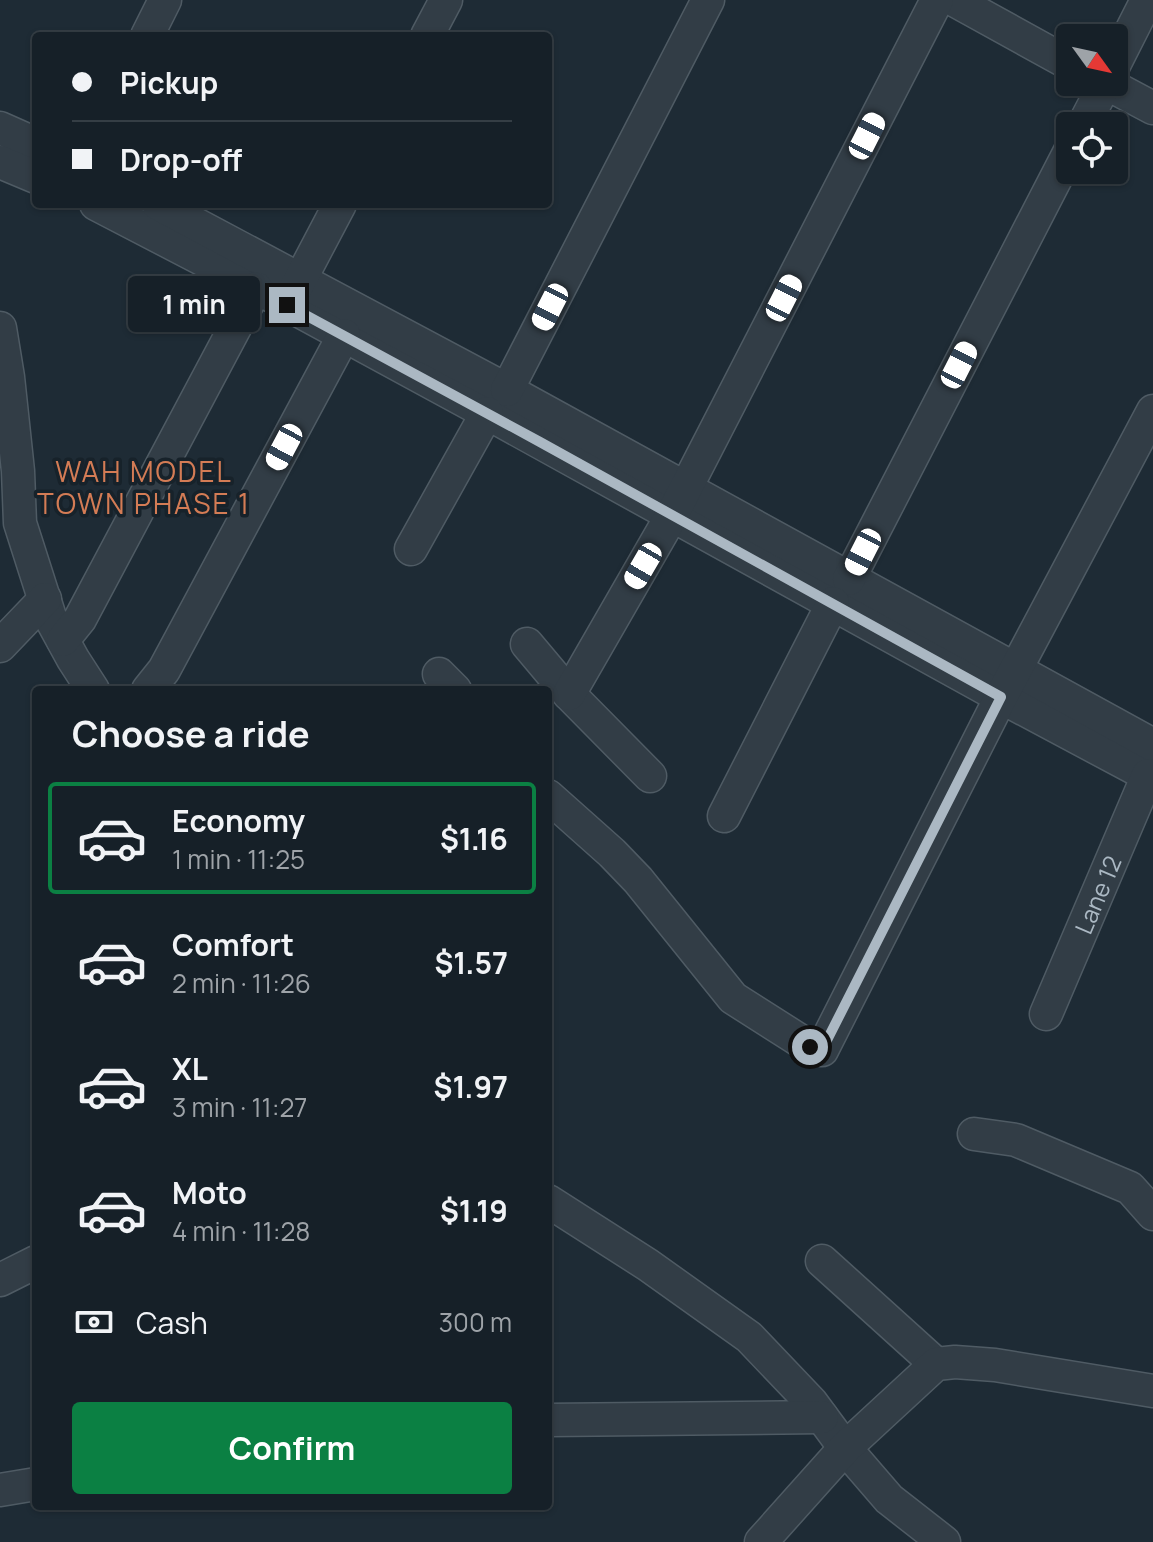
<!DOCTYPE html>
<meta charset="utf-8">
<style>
body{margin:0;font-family:Manrope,sans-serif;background:#1f2830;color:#f1f3f6;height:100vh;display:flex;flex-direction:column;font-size:30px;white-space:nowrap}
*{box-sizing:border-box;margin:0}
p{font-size:26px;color:#9ea3a8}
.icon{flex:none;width:44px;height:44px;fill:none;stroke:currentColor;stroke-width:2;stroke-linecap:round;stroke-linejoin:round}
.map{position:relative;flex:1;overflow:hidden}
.sheet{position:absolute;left:32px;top:686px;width:520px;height:824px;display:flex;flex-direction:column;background:#162028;border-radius:8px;box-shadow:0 2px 6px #0004,0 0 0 2px #353e45}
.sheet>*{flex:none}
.banner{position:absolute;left:32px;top:32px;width:520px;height:176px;border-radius:8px;box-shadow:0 2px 6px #0004,0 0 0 2px #353e45;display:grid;align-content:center;height:176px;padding:0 40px;background:#162028}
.needle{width:52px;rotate:123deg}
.controls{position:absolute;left:1056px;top:24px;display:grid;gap:16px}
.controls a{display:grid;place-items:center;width:72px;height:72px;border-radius:8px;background:#162028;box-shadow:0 2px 6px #0004,0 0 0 2px #353e45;font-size:40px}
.end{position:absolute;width:36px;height:36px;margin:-18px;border:10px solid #abb8c3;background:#111;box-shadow:0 0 0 4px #111}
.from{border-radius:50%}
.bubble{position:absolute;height:56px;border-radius:8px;background:#162028;box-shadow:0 2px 6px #0004,0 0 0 2px #353e45;font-size:26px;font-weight:700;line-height:56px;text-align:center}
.car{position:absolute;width:24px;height:48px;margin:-24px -12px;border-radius:10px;box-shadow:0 0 6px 2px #0007;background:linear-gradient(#fff 24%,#345 0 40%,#fff 0 76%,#345 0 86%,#fff 0)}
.banner b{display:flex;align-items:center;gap:28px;height:76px;font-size:30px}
.banner b+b{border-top:2px solid #353e45}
.banner i{width:20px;height:20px;background:#f1f3f6}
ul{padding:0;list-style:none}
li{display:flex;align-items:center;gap:24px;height:112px;margin:0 16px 12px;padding:0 24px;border:4px solid transparent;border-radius:8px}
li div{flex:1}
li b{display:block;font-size:30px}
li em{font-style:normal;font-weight:700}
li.selected{border-color:#0b8043}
li>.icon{width:72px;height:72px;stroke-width:1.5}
h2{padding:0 40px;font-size:36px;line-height:96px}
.pay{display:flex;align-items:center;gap:20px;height:88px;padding:0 40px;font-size:30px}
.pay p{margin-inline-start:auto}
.button{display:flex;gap:16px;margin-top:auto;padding:16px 40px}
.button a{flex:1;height:92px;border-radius:8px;background:#0b8043;color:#fff;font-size:32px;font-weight:700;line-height:92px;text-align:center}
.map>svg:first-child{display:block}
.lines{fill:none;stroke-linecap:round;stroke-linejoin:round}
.minor-casing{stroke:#4f5b64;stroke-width:35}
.minor{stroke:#323d46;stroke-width:32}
.route{stroke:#abb8c3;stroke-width:10}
.labels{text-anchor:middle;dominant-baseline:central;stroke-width:7;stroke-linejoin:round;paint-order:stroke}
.street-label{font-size:24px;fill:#abb8c3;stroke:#17222a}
.quarter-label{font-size:28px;letter-spacing:2px;fill:#d47c55;stroke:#17222a}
</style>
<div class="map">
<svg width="1153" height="1542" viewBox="0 0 1153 1542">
<rect width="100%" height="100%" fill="#1e2b35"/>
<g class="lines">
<g class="minor-casing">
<g id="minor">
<path d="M954,0l116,64"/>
<path d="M147,36l18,-36"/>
<path d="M427,36l19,-36"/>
<path d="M1114,65l33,-65"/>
<path d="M1104,82l49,26"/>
<path d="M1083,126l23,-44"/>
<path d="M0,128l36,16"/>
<path d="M0,162l36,15"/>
<path d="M96,204l152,79 239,130 514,284 152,81"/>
<path d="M158,204l349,186 646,355"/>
<path d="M290,299l50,-95"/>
<path d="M0,328l8,49 10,94 2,52 30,94 23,42 20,31"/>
<path d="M507,390l201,-390"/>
<path d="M411,549l76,-136"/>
<path d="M849,579l221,-428"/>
<path d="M63,640l17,-21 176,-331"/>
<path d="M527,644l42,50 81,82"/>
<path d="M0,646l45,-47"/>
<path d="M439,674l16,16"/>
<path d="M148,690l16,-20 180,-335"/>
<path d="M569,694l103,-179 265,-515"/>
<path d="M548,796l64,57 26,27 95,118 77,49 12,3 179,-353 152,-286"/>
<path d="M724,816l109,-213"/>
<path id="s1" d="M1046,1014l102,-239"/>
<path d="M974,1134l42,6 114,48 23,26"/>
<path d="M548,1201l100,64 101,72 62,65 34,46 44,51 55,43"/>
<path d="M822,1261l114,103"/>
<path d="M0,1280l36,-18"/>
<path d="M548,1420l274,-3"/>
<path d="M0,1490l36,-6"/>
<path d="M761,1542l84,-94 91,-84 19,-2 40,3 158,26"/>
</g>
</g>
<use href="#minor" class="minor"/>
</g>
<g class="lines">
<path class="route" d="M287,305l253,137 461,255 -179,353 -12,-3"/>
</g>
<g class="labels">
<g class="street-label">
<text stroke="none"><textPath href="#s1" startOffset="130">Lane 12</textPath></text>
</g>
<g class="quarter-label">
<text x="144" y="471">WAH MODEL<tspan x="144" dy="32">TOWN PHASE 1</tspan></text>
</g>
</g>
</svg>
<div class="controls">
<a><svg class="needle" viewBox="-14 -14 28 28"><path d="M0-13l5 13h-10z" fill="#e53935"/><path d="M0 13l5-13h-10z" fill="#9ea3a8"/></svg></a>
<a><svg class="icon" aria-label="locate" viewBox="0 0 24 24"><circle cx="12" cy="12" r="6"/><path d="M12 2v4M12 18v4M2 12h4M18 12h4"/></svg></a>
</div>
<i class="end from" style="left:810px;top:1047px"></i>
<i class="end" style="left:287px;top:305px"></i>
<div class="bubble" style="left:128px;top:276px;width:132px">1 min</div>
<i class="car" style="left:867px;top:136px;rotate:27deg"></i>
<i class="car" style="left:784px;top:298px;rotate:27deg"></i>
<i class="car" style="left:550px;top:307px;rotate:207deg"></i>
<i class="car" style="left:959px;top:365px;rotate:27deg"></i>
<i class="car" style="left:284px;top:447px;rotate:208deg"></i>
<i class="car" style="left:863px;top:552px;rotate:207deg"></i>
<i class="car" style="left:643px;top:566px;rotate:210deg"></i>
<div class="banner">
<b><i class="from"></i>Pickup</b>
<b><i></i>Drop-off</b>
</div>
<section class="sheet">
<h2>Choose a ride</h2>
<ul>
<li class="selected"><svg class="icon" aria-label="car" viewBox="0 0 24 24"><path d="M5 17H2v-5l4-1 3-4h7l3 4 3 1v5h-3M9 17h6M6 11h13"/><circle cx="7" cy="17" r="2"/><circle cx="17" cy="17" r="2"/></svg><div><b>Economy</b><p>1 min · 11:25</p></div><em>$1.16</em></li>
<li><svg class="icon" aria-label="car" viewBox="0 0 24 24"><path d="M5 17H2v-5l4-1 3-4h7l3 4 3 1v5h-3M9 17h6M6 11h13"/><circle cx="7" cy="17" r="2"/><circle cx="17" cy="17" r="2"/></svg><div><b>Comfort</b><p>2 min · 11:26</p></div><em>$1.57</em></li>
<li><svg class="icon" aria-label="car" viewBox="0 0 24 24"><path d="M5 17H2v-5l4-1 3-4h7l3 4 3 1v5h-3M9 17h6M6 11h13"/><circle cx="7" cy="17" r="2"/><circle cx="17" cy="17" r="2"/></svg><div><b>XL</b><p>3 min · 11:27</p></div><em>$1.97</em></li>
<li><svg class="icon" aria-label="car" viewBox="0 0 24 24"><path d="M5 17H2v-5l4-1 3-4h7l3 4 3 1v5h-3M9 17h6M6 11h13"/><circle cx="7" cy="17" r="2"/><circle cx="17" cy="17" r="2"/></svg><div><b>Moto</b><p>4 min · 11:28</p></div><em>$1.19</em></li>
</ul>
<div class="pay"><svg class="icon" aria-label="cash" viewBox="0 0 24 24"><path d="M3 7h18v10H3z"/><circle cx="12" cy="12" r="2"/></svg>Cash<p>300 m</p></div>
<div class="button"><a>Confirm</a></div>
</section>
</div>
